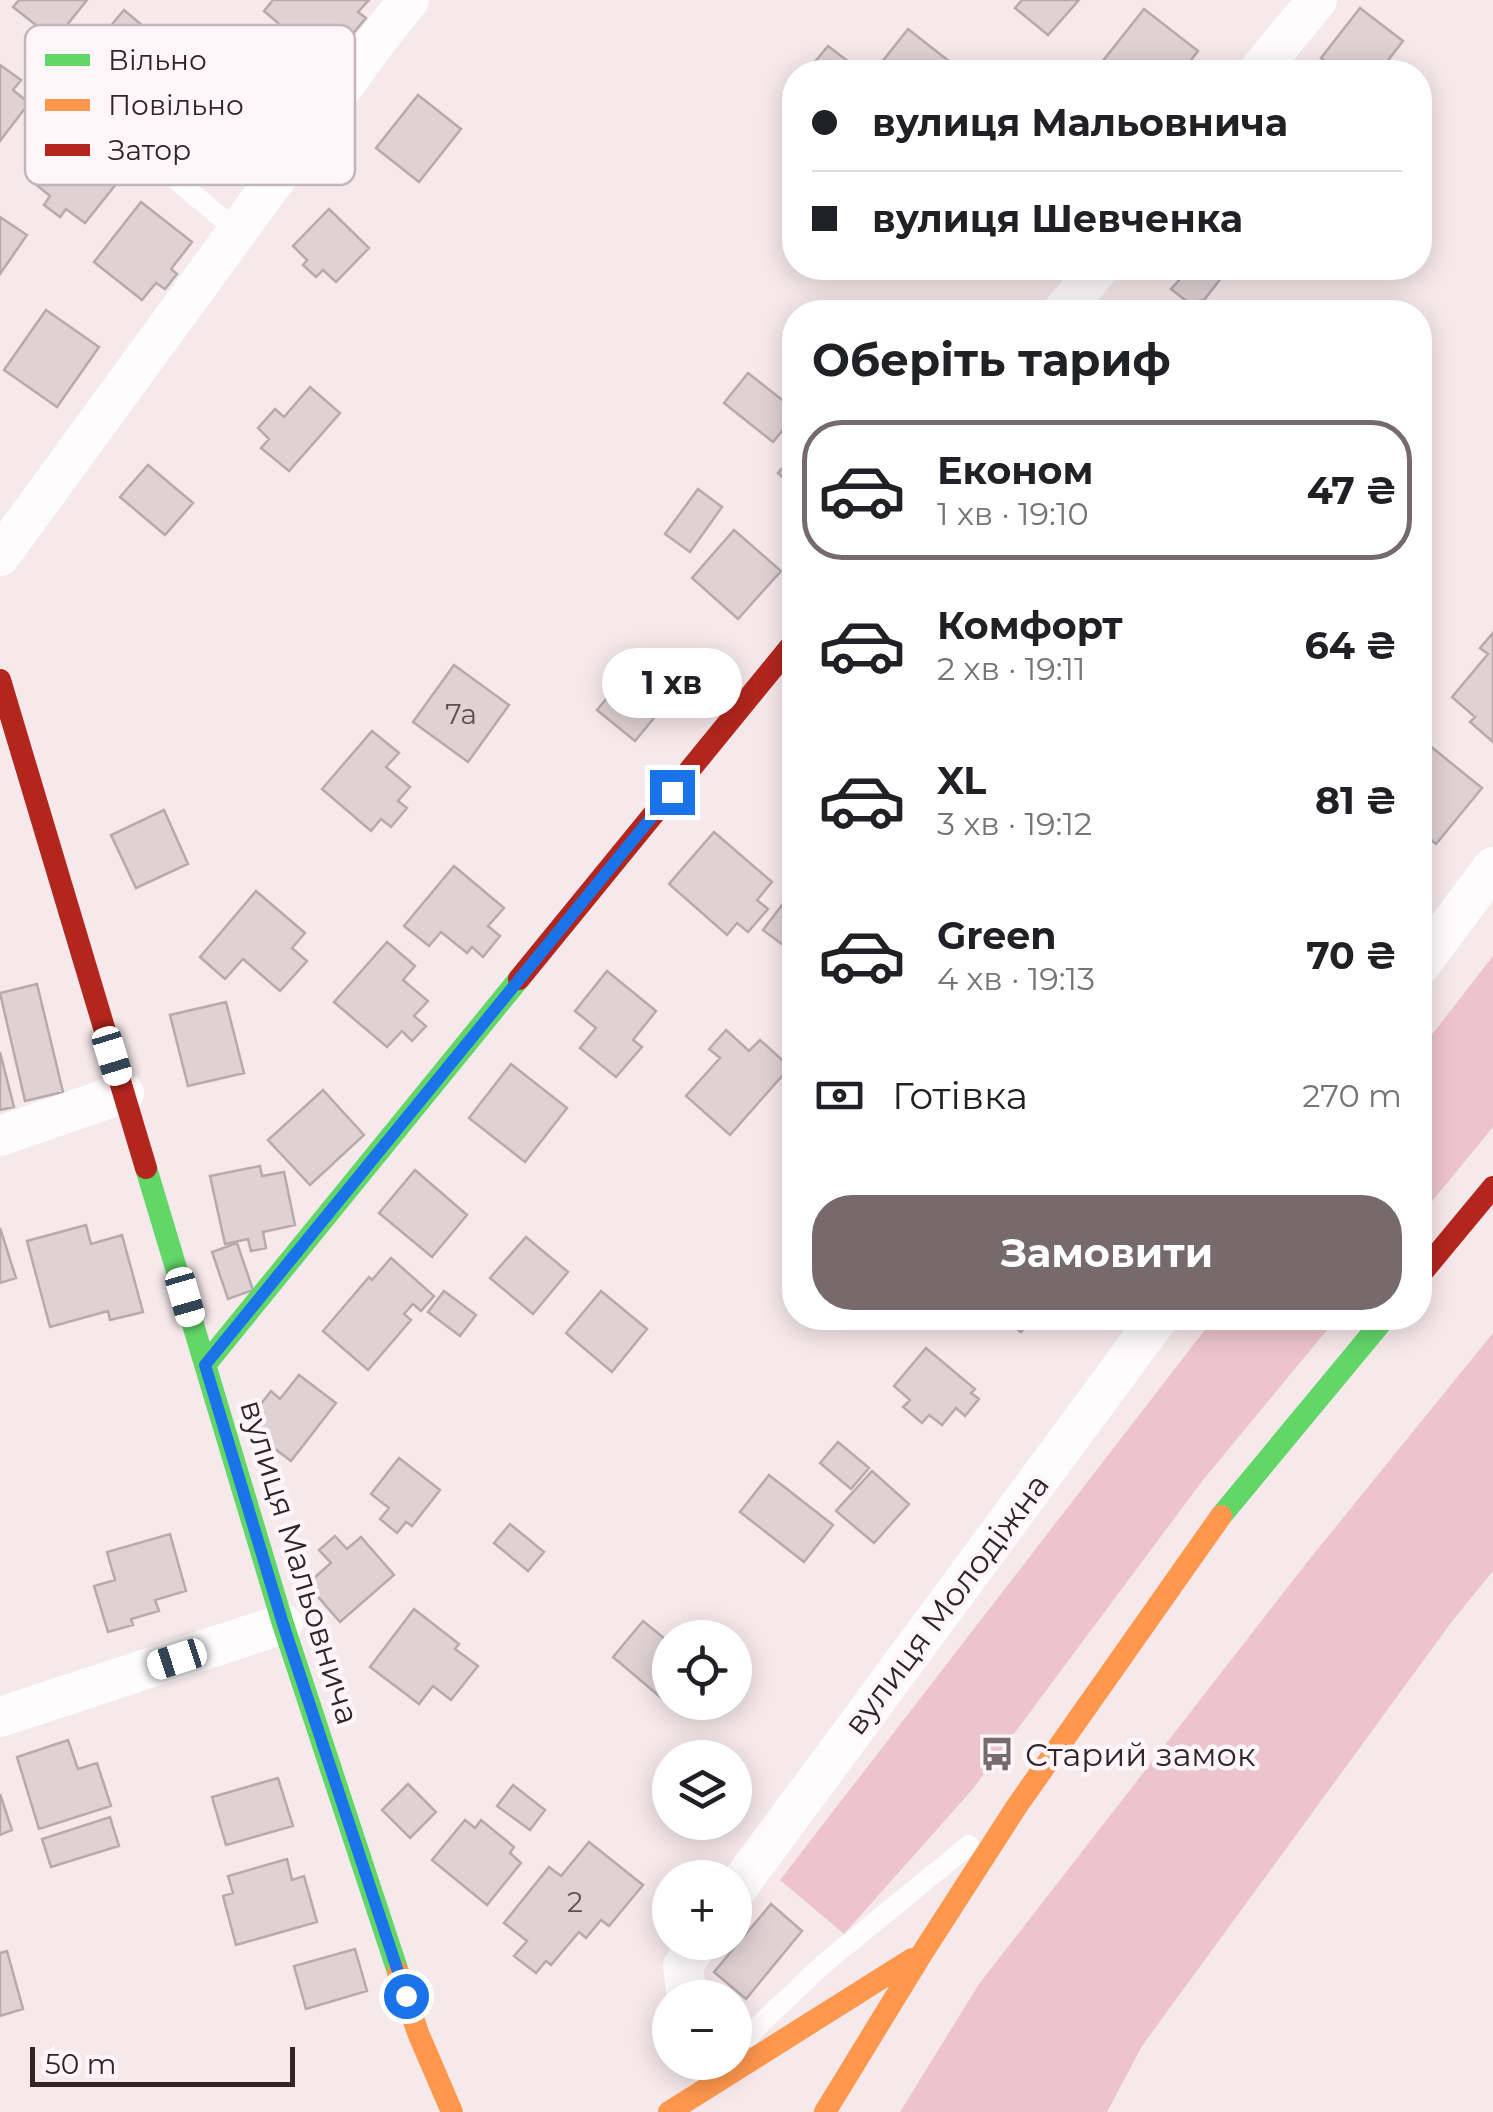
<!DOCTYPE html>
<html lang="uk">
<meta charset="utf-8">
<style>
body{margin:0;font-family:Montserrat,sans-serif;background:#f2f2f2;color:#202124;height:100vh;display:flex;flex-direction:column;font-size:38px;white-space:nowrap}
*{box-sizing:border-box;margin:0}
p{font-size:32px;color:#757577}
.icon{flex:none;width:55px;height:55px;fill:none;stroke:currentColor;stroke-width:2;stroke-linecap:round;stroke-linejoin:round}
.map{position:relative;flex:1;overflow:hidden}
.sheet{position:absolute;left:782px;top:300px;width:650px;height:1030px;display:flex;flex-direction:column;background:#fff;border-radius:40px;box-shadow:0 5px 25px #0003}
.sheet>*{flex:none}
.top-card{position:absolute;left:782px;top:60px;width:650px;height:220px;border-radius:40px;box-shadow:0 5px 25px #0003;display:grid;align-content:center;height:220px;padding:0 30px;background:#fff}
.buttons{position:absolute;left:652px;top:1620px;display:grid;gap:20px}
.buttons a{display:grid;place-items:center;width:100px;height:100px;border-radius:50%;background:#fff;box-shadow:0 5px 25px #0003;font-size:50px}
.scale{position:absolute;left:30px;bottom:25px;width:265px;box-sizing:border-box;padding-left:10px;border:5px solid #322528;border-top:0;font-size:28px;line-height:35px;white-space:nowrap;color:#322528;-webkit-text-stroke:8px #fef6f8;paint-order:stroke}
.end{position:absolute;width:45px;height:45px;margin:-22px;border:12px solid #1a73e8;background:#fff;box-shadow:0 0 0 5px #fff}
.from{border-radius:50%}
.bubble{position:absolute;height:70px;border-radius:35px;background:#fff;box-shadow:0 5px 25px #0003;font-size:32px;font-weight:700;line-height:70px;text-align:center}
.car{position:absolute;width:30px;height:60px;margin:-30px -15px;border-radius:12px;box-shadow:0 0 8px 2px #0007;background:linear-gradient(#fff 24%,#345 0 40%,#fff 0 76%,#345 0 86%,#fff 0)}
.top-card b{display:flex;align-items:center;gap:35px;height:95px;font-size:38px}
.top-card b+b{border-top:2px solid #e0e0e0}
.top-card i{width:25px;height:25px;background:#202124}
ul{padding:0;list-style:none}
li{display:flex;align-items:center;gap:30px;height:140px;margin:0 20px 15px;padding:0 10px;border:5px solid transparent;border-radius:40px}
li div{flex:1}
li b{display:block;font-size:38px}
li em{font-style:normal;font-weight:700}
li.selected{border-color:#776a6d}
li>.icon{width:90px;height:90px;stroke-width:1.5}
h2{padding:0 30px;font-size:45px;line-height:120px}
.pay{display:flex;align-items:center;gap:25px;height:110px;padding:0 30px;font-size:38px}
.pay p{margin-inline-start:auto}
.action{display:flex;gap:20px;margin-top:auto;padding:20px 30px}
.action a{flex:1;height:115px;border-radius:40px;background:#776a6d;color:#fff;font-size:40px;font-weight:700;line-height:115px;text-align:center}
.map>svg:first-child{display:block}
.green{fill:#edc4ce}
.building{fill:#dfd2d5;stroke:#b6aaad;stroke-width:2.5}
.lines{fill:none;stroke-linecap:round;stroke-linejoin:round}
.lane{stroke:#fefcfc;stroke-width:20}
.street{stroke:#fefcfc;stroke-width:40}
.fast{stroke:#63d668;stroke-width:22}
.slow{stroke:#ff974d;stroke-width:22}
.jam{stroke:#b3261e;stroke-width:22}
.route{stroke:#1a73e8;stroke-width:12}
.labels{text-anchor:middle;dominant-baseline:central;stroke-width:9;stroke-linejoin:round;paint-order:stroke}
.number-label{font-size:28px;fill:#5d5053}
.street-label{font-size:32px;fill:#322528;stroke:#fef6f8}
.poi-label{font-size:32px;fill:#322528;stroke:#fef6f8;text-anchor:start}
.key{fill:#fef6f8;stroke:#c1b7ba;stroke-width:2.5}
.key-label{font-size:28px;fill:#322528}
</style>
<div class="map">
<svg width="1493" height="2112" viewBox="0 0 1493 2112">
<rect width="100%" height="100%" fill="#f6e9ec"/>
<path class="green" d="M1493,956v171l-73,89v-166z
M1214,1318h123l-134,162 -231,310 -128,144 -64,-54z
M1493,1333v238l-40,49 -311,426 -35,66h-207l79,-128 329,-423z"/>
<path class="building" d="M19,0h68l-32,40 -42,-33z
M273,0h96l-11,12 8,6 -15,18 -7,-6 -28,33 -42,-36 4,-4 -14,-12z
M1022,0h57l-31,35 -33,-27z
M1360,8l43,33 -24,31h-39l-19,-14z
M1144,9l54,42 -13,17 5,4h-96z
M124,10l54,46 -37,43 -54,-45z
M908,29l51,40 -3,3h-82z
M828,46l34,26h-39l-10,-8z
M0,65l21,15 -8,10 16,13 -29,38z
M418,95l43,34 -42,53 -43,-34z
M59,137l20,15 6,-8 17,14 -6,8 21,17 -32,40 -19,-14 -6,8 -16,-12 6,-9 -23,-19z
M141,202l51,40 -21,27 6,5 -12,15 -9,-6 -14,17 -48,-38z
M329,209l40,39 -33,34 -13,-12 -7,7 -13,-12 4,-5 -14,-14z
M0,217l27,18 -27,39z
M1165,268h64l-25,32 -15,3 -18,-14 9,-10z
M46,310l53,37 -42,60 -53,-37z
M748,373l47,37v5l-22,27 -49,-39z
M310,387l30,26 -51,58 -28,-23 8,-9 -11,-11 17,-19 9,8z
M795,453v35l-17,-15z
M148,465l45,38 -28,32 -45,-38z
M698,489l24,18 -32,45 -25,-18z
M734,530l47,41 -43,48 -46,-41z
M1493,633v109l-23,-20 5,-5 -23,-20 36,-43 -8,-6z
M645,652l38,31 -48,58 -38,-31z
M454,665l55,40 -41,57 -55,-40z
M372,731l27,22 -13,14 24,20 -12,14 9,7 -16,19 -10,-8 -10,12 -49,-42z
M1429,745l53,43 -46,56 -16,-13v-75z
M164,810l24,54 -52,24 -25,-53z
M714,832l58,50 -15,18 11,9 -20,23 -11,-9 -10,12 -58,-51z
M454,866l50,42 -16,18 12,10 -17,21 -11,-10 -5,6 -26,-21 -12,14 -25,-20z
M256,891l49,42 -13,15 15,13 -27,30 -37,-32 -18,20 -25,-22z
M785,901l10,8v45l-32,-24z
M387,942l28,24 -12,14 25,21 -14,15 12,10 -14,15 -10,-10 -15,16 -53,-45z
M607,971l49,40 -23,29 9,7 -26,30 -36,-29 16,-20 -21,-17z
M37,984l26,108 -38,9 -25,-108z
M226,1002l18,71 -56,13 -18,-71z
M726,1030l23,21 11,-11 30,27 -60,68 -44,-39 34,-38 -11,-9z
M0,1052l14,55 -14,3z
M511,1064l56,44 -42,54 -56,-44z
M323,1090l41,45 -54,50 -42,-45z
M260,1166l2,10 22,-4 11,53 -32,7 3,16 -15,3 -3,-12 -23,5 -15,-68z
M415,1170l52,45 -35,42 -53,-44z
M86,1225l5,19 31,-9 21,77 -33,8 -2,-9 -58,16 -23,-86z
M0,1228l16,50 -16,5z
M526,1237l42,35 -35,42 -43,-36z
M237,1243l16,47 -25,9 -16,-47z
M391,1258l43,38 -13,15 -8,-7 -9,10 7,6 -43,50 -45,-39 46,-54 3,3z
M444,1291l32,24 -16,21 -32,-24z
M601,1291l46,38 -35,43 -46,-39z
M1002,1318h30l-11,14z
M926,1348l49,41 -4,4 8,6 -14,17 -9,-8 -14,17 -13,-10 -7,8 -19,-16 7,-7 -16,-14z
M299,1375l37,28 -45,58 -37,-28 10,-13 -10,-7 17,-22 9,8z
M838,1442l31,26 -18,21 -31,-26z
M399,1458l41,32 -28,36 -6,-4 -9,11 -17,-14 9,-11 -18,-14z
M872,1471l37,33 -35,39 -38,-32z
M769,1475l64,50 -29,37 -64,-50z
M510,1524l34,28 -16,19 -34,-28z
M170,1534l16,57 -31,9 4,11 -28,8 2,6 -25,7 -14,-46 21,-6 -8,-28z
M335,1536l12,13 14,-12 33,38 -54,47 -33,-38 24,-21 -12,-13z
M414,1609l45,35 -4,5 23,17 -27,34 -18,-14 -14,18 -49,-37z
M643,1621l27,22v53l-5,5 -52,-44z
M68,1740l10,29 19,-6 14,43 -72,23 -22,-72z
M278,1778l15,48 -67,19 -14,-48z
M408,1784l28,28 -26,26 -28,-28z
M513,1785l32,25 -15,20 -33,-24z
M0,1794l12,36 -12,5z
M110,1817l9,29 -68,21 -9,-28z
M465,1820l10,8 6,-8 33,27 -4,6 11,10 -34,42 -55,-45z
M589,1842l54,43 -34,41 -8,-6 -15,18 -7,-6 -28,33 -5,-4 -10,12 -22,-17 13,-15 -23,-18 45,-56 12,9z
M287,1859l5,21 12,-4 13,46 -81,23 -13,-49 10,-3 -5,-17z
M771,1904l31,27 -56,68 -32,-27z
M355,1949l12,42 -61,18 -12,-43z
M7,1951l16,58 -23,7v-63z"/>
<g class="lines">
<path class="lane" d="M76,96l161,135
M750,2037l5,-8 65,-62 149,-122"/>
<path class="street" d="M1258,72l59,-72
M1062,312l37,-44
M0,556l377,-516 32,-40
M1420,965l73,-98
M0,1136l124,-43
M0,1717l283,-93
M735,1891l423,-573
M687,1998l-4,-32 16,-24"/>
<path class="fast" d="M146,1168l137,456 115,348
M205,1365l314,-386
M1221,1516l164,-198"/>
<path class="slow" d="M398,1972l20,61 34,79
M669,2112l243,-153
M825,2112l98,-160 94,-146 204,-290"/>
<path class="jam" d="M0,680l146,488
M519,979l276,-338
M1420,1275l73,-88"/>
</g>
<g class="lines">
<path class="route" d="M406,1996l-123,-372 -78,-259 467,-573"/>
</g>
<defs>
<g id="bus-bare" transform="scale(2.7)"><path d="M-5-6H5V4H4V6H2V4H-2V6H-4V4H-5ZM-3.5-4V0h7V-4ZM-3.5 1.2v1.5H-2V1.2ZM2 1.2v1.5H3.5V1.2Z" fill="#776a6d" stroke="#fef6f8" stroke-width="2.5" paint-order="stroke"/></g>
</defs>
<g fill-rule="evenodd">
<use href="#bus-bare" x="997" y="1754"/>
</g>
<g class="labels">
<g class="number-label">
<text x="461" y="714">7а</text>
<text x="575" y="1902">2</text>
</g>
<g class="street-label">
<text transform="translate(300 1562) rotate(73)">вулиця Мальовнича</text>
<text transform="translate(946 1604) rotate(-53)">вулиця Молодіжна</text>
</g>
<g class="poi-label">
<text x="1025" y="1754">Старий замок</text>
</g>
</g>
<rect x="25" y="25" width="330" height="160" rx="15" class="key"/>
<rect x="45" y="54" width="45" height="12" fill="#63d668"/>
<rect x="45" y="99" width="45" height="12" fill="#ff974d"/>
<rect x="45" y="144" width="45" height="12" fill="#b3261e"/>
<g class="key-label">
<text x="108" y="70">Вільно</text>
<text x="108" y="115">Повільно</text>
<text x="108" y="160">Затор</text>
</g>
</svg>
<div class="buttons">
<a><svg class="icon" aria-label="locate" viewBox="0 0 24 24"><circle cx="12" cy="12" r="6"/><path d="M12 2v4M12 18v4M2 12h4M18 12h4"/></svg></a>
<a><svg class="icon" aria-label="layers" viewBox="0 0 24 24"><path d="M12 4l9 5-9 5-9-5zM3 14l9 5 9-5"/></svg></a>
<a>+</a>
<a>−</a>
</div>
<div class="scale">50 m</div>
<i class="end from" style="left:406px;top:1996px"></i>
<i class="end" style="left:672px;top:792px"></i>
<div class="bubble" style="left:602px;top:648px;width:140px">1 хв</div>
<i class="car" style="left:112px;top:1056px;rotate:163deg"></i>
<i class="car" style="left:185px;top:1297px;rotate:164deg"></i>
<i class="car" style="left:177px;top:1659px;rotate:252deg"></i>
<div class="top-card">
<b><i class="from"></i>вулиця Мальовнича</b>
<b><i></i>вулиця Шевченка</b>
</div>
<section class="sheet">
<h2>Оберіть тариф</h2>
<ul>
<li class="selected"><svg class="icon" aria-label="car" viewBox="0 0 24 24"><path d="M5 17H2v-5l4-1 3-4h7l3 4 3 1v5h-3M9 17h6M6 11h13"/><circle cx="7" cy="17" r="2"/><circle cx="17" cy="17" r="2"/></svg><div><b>Економ</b><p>1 хв · 19:10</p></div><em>47 ₴</em></li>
<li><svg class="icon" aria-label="car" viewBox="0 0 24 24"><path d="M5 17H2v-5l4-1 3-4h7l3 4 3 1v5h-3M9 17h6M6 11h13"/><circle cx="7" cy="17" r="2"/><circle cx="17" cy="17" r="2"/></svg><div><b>Комфорт</b><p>2 хв · 19:11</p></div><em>64 ₴</em></li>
<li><svg class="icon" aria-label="car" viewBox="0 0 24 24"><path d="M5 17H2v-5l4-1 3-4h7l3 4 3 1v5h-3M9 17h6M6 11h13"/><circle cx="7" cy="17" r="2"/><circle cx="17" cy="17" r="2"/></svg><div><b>XL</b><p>3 хв · 19:12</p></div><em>81 ₴</em></li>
<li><svg class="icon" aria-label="car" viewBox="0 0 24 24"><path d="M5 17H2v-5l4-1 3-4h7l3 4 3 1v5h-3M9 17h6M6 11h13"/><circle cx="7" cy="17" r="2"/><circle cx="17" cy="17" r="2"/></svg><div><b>Green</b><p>4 хв · 19:13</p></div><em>70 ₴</em></li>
</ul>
<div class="pay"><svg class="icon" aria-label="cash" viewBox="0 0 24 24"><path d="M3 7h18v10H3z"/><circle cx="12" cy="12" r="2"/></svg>Готівка<p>270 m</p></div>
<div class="action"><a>Замовити</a></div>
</section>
</div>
